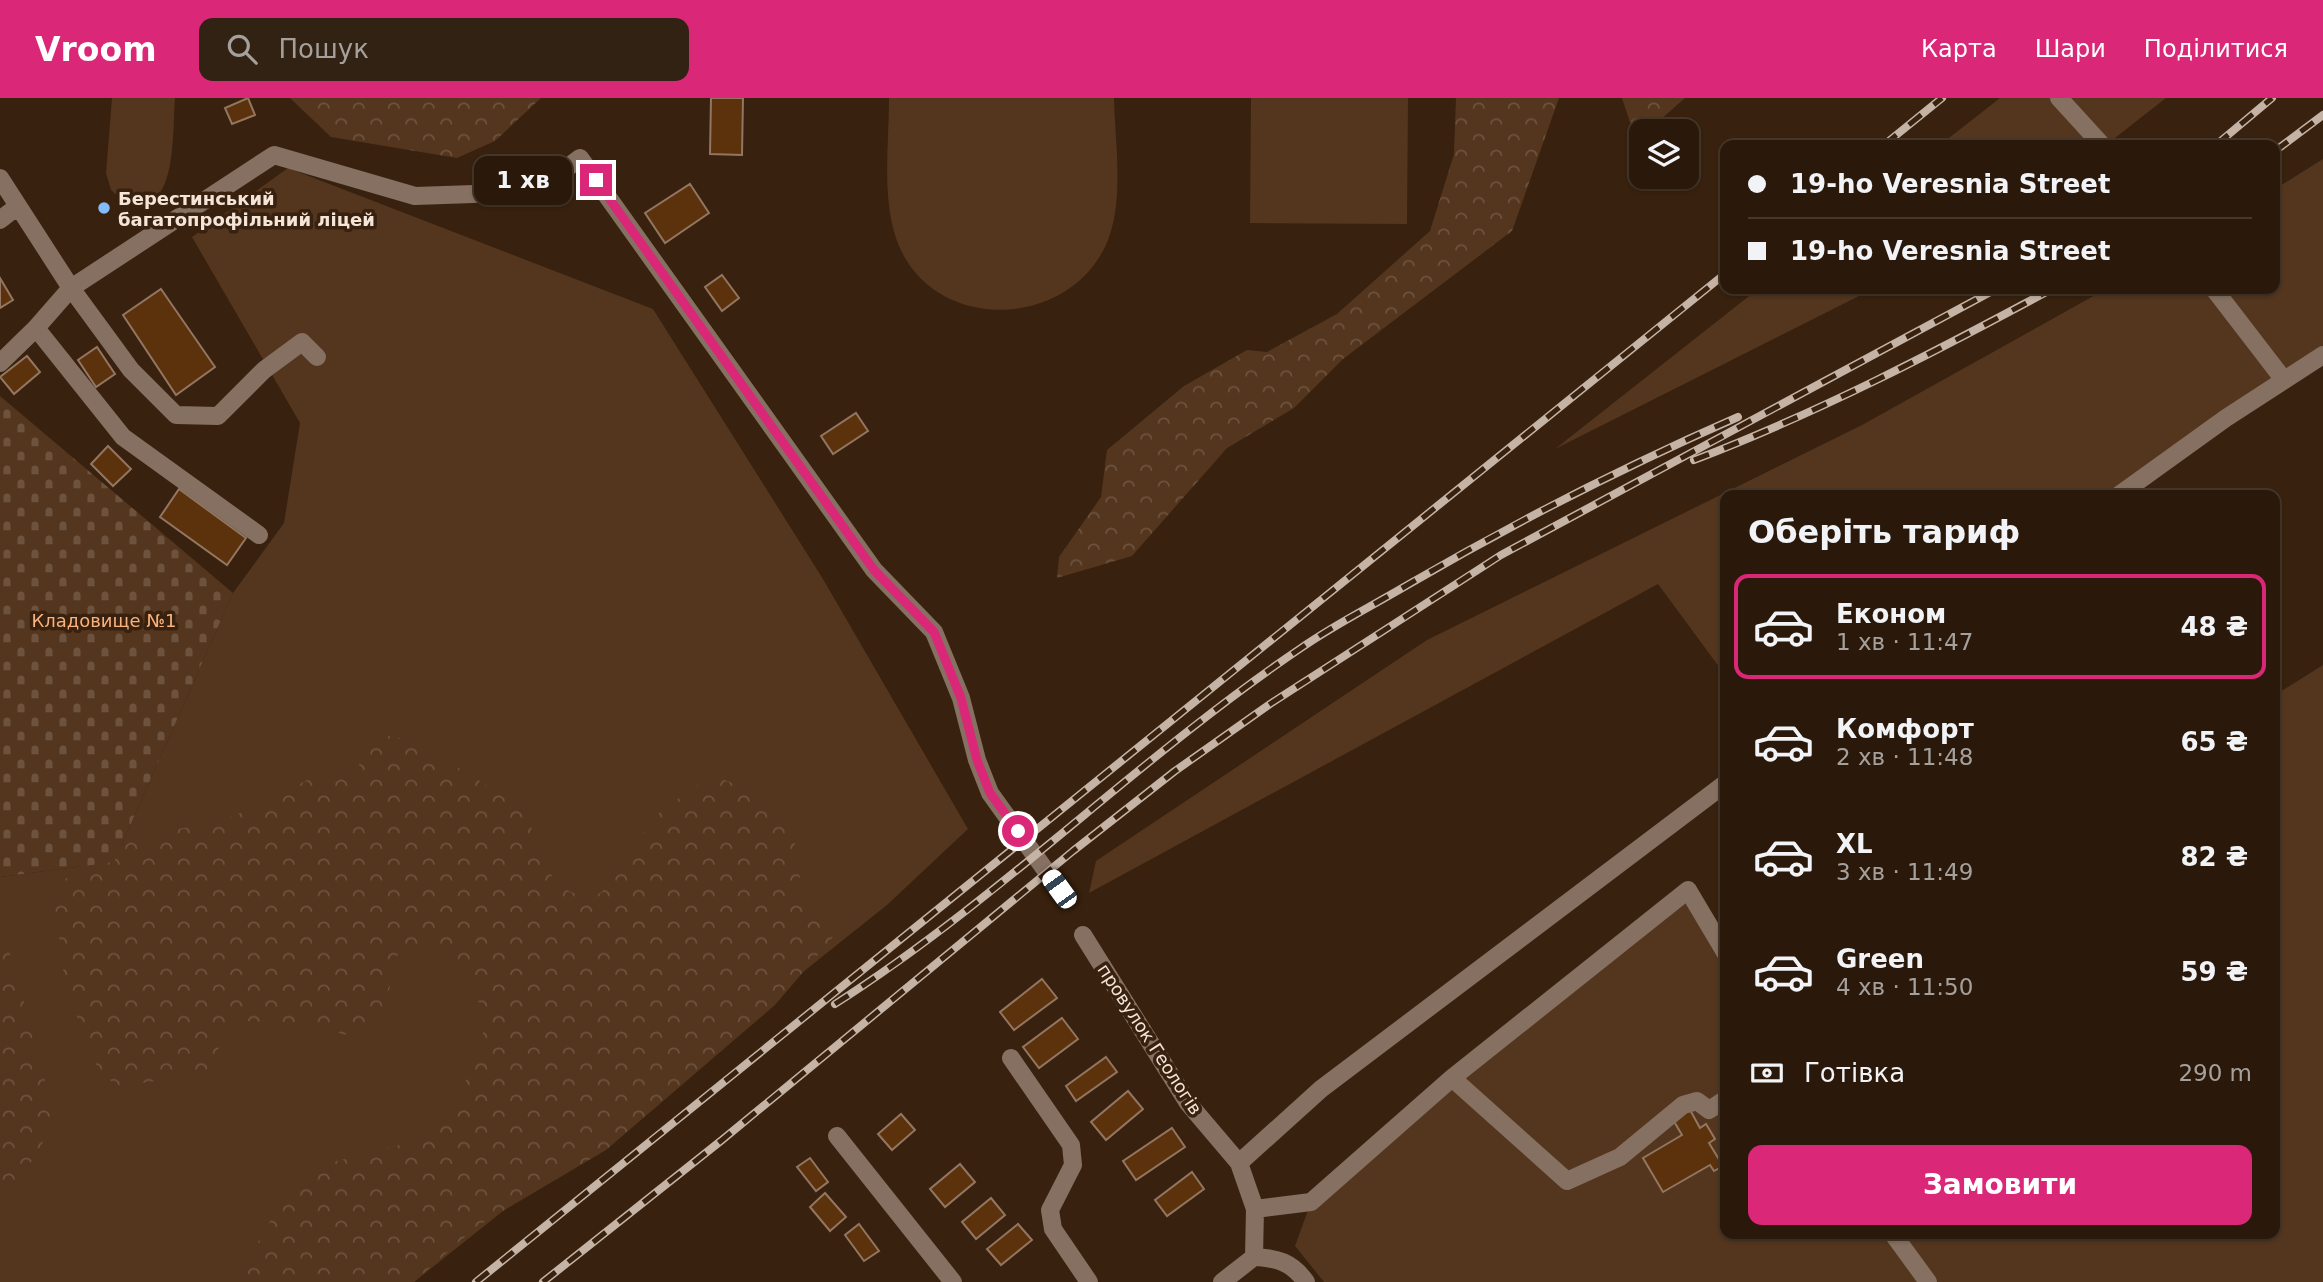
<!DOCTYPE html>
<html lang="uk">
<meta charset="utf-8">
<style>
body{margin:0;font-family:"DejaVu Sans",sans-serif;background:#322213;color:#f1f3f6;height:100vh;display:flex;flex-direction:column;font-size:26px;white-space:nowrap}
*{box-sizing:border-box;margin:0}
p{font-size:23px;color:#a5a09c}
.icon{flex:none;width:38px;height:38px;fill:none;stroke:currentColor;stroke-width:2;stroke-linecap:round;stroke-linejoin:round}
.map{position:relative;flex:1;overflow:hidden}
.side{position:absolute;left:1720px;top:392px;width:560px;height:749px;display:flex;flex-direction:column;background:#2a190a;border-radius:14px;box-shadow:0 2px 5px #0004,0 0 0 2px #46382b}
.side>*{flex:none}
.guide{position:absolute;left:1720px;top:42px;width:560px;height:154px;border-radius:14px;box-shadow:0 2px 5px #0004,0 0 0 2px #46382b;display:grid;align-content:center;height:154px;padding:0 28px;background:#2a190a}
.controls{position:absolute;left:1629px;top:21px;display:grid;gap:14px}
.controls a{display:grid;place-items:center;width:70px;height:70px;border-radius:14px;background:#2a190a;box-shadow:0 2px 5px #0004,0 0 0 2px #46382b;font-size:35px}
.end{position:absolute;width:32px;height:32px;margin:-16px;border:9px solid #db2777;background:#fff;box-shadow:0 0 0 4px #fff}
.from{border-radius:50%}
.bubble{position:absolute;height:49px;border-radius:14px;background:#2a190a;box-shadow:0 2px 5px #0004,0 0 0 2px #46382b;font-size:23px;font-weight:700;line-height:49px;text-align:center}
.car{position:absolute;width:21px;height:42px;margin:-21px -10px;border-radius:9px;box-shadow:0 0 5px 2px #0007;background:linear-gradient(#fff 24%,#345 0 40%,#fff 0 76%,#345 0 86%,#fff 0)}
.guide b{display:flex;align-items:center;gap:24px;height:66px;font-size:26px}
.guide b+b{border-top:2px solid #46382b}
.guide i{width:18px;height:18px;background:#f1f3f6}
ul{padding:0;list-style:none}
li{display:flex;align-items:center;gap:21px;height:105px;margin:0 14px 10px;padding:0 14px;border:4px solid transparent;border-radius:14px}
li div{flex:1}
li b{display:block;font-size:26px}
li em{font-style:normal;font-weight:700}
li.active{border-color:#db2777}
li>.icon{width:63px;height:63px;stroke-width:1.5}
h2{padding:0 28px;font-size:32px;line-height:84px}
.pay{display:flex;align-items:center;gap:18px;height:77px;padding:0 28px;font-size:26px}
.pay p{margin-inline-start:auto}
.primary-button{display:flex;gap:14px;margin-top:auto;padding:14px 28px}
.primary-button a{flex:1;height:80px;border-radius:14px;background:#db2777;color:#fff;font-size:28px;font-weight:700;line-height:80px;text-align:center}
header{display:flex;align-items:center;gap:42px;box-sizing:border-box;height:98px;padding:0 35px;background:#db2777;color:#fff}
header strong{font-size:33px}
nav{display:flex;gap:38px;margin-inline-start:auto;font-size:24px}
.search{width:490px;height:63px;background:#322213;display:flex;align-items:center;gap:18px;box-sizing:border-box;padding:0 24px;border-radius:14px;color:#a5a09c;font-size:26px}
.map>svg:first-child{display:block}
.grass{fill:#54361e}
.forest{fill:url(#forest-crowns)}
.cemetery{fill:url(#cemetery-stones)}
.building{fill:#5b320c;stroke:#927661;stroke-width:2}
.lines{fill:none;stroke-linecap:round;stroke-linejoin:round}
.minor{stroke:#857061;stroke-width:18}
.rail-casing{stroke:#c5b3a5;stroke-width:8}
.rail{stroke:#38210e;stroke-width:5;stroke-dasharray:16;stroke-linecap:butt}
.route{stroke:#db2777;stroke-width:9}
.poi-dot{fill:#83bcfb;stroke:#38210e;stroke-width:2.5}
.labels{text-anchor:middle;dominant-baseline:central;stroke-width:7;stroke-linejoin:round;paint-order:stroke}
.poi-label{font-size:18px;font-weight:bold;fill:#f5e5d9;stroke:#38210e;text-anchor:start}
.park-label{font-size:18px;fill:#f9b27d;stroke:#38210e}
.street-label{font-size:18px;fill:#f5e5d9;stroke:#38210e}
</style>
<header>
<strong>Vroom</strong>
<div class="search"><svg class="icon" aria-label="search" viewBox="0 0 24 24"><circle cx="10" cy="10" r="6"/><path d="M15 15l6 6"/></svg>Пошук</div>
<nav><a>Карта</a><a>Шари</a><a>Поділитися</a></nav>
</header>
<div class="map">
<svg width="2323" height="1184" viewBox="0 0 2323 1184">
<defs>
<pattern id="forest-crowns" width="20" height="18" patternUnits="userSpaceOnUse" patternTransform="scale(1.75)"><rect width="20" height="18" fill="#54361e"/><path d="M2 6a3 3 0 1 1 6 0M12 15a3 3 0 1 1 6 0" fill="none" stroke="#6d533e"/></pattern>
<pattern id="cemetery-stones" width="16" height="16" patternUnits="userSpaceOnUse" patternTransform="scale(1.75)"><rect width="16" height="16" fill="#54361e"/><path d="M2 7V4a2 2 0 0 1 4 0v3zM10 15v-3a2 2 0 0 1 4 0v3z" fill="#6d533e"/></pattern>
</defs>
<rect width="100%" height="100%" fill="#38210e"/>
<path class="grass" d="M112,0h63c-3,32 4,125 -51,104l-13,-12 -5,-17z
M889,0h225c1,46 11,104 -8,147 -41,88 -181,88 -211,-10 -13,-42 -6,-93 -6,-137z
M1251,0h157l-1,126 -157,-1z
M2000,0h166l-60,47h-166z
M2323,61v196l-204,140h-393l-1,180 -67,-91 -569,309 7,-32 331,-221 435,-215 244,-136h169v-100z
M288,70l365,141 170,270 145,250 -81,76 -473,377h-414v-405l114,-15 119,-269 51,-70 16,-100 -108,-186z
M1758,191h115l-318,160z
M2323,567v617h-999l-29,-36 16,-44 377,-312 37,57 1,287h549v-539z"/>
<path class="forest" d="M290,0h251l-46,43 -38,17 -126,-21z
M1456,0h103l-47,133 -169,128 -49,49 -67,40 -95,108 -75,22 2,-21 42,-60 6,-47 77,-64 63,-36 20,2 70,-38 93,-83 24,-77z
M1622,0h63l-32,28 -21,2z
M372,638c9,1 19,-1 27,2 28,9 104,54 123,76 29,35 13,76 72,84l19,-16 41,-65 41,-31 26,-7 21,7 37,26 14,20 10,66 30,39 -58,68 -169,145 -130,77 -62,55h-179l49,-85 37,-32 103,-26 36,-43 27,-73 -24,-61 -43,-19 -22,10 -18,74 -37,8 -21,-12 -85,-2 -18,17 -1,22 -17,15 -82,11 -19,-12 -34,-84 -13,-99 24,-23 58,-30 92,-19 91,-44 45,5 -6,-24z
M0,834l12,26 44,163 -56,92z"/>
<path class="cemetery" d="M0,298l233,197 -119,269 -114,15z"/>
<path class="building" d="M248,0l7,17 -23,9 -7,-16z
M711,0h32l-1,57 -32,-1z
M690,86l19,29 -44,30 -20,-30z
M722,177l17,23 -17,13 -17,-24z
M0,180l13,22 -13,8z
M161,191l54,78 -39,28 -53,-80z
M97,249l18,27 -19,13 -18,-27z
M27,258l13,16 -26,22 -14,-17z
M856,315l12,18 -35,23 -12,-18z
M108,348l23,23 -18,17 -22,-22z
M179,391l67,49 -19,27 -67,-48z
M1042,881l15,19 -43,32 -14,-18z
M1062,920l16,21 -39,29 -16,-21z
M1106,959l11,15 -41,29 -10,-15z
M1128,993l15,18 -37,31 -15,-18z
M1689,1010l11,20 6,-4 9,15 -6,4 14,23 -9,5 -4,-6 -47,27 -20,-34 39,-23 -10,-17z
M901,1016l14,16 -23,20 -14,-16z
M1172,1030l13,19 -49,33 -13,-19z
M810,1060l18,24 -12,9 -19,-24z
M960,1066l15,18 -30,25 -15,-18z
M1192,1074l12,17 -37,27 -12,-16z
M825,1095l21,24 -16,14 -20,-24z
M991,1100l14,17 -29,24 -14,-17z
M859,1126l20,27 -15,10 -19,-26z
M1018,1126l14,16 -31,25 -14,-16z"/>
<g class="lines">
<path class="minor" d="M2059,0l43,47
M0,80l71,110 203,-133 141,41 120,-4 45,-34 294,412 60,62 27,66 16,62 13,33 69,96
M0,122l18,-14
M2214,191l70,91
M0,265l36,-35
M2119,397l107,-77 97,-63
M259,437l-136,-98 -87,-109 35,-40 60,82 45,45 42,1 46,-46 38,-28 15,15
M1083,837l105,168 51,60 16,46 -1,48
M1011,960l60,87 2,20 -23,45 3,19 36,53
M1452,980l115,103 53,-24 63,-52 14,-4 12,9 17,-11
M837,1038l116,146
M1239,1065l82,-74 405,-306
M1255,1111l56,-7 141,-124 236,-188 38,64
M1893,1136l35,48
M1254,1159c23,1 38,5 52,25
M1222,1184l32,-25"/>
<g class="rail-casing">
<path id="rail" d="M1884,47l58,-47
M2216,47l56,-47
M2275,53l48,-36
M1694,362c126,-48 239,-107 358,-171
M835,906c165,-105 304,-247 466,-356 33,-23 69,-41 103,-61 108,-63 219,-120 334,-170
M476,1184l1250,-1009
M543,1184l179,-142 351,-289 102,-80 95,-67 231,-149 495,-266"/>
</g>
<use href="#rail" class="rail"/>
</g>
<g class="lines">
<path class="route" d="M596,82l278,390 60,62 27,66 16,62 13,33 28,38"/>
</g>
<circle class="poi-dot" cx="104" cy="110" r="7"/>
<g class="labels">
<g class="poi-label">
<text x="118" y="100">Берестинський<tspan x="118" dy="21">багатопрофільний ліцей</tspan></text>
</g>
<g class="park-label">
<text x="104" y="522">Кладовище №1</text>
</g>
<g class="street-label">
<text transform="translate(1150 941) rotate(57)">провулок Геологів</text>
</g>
</g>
</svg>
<div class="controls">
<a><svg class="icon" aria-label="layers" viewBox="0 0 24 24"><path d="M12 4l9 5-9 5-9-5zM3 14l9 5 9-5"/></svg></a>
</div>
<i class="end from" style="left:1018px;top:733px"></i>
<i class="end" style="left:596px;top:82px"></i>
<div class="bubble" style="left:474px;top:58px;width:98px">1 хв</div>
<i class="car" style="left:1059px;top:791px;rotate:324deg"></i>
<div class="guide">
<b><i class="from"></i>19-ho Veresnia Street</b>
<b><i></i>19-ho Veresnia Street</b>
</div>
<section class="side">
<h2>Оберіть тариф</h2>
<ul>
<li class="active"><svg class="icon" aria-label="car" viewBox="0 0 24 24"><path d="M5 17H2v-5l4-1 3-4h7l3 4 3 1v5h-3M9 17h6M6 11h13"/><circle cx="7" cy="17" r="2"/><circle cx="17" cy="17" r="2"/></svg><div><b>Економ</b><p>1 хв · 11:47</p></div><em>48 ₴</em></li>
<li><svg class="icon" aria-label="car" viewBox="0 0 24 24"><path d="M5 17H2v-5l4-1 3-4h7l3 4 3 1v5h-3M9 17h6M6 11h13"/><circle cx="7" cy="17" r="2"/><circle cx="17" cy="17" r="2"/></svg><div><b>Комфорт</b><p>2 хв · 11:48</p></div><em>65 ₴</em></li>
<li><svg class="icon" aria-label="car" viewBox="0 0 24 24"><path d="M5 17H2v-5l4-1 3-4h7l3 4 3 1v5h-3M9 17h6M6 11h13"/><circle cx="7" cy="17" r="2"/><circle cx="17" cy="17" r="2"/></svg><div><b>XL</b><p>3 хв · 11:49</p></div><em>82 ₴</em></li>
<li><svg class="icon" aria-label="car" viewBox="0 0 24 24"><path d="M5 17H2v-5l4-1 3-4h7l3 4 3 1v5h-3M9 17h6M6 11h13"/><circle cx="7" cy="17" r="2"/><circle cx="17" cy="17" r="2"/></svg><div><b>Green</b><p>4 хв · 11:50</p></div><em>59 ₴</em></li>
</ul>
<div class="pay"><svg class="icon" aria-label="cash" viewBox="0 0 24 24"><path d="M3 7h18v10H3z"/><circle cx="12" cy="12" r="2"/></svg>Готівка<p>290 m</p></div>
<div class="primary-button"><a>Замовити</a></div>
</section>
</div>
